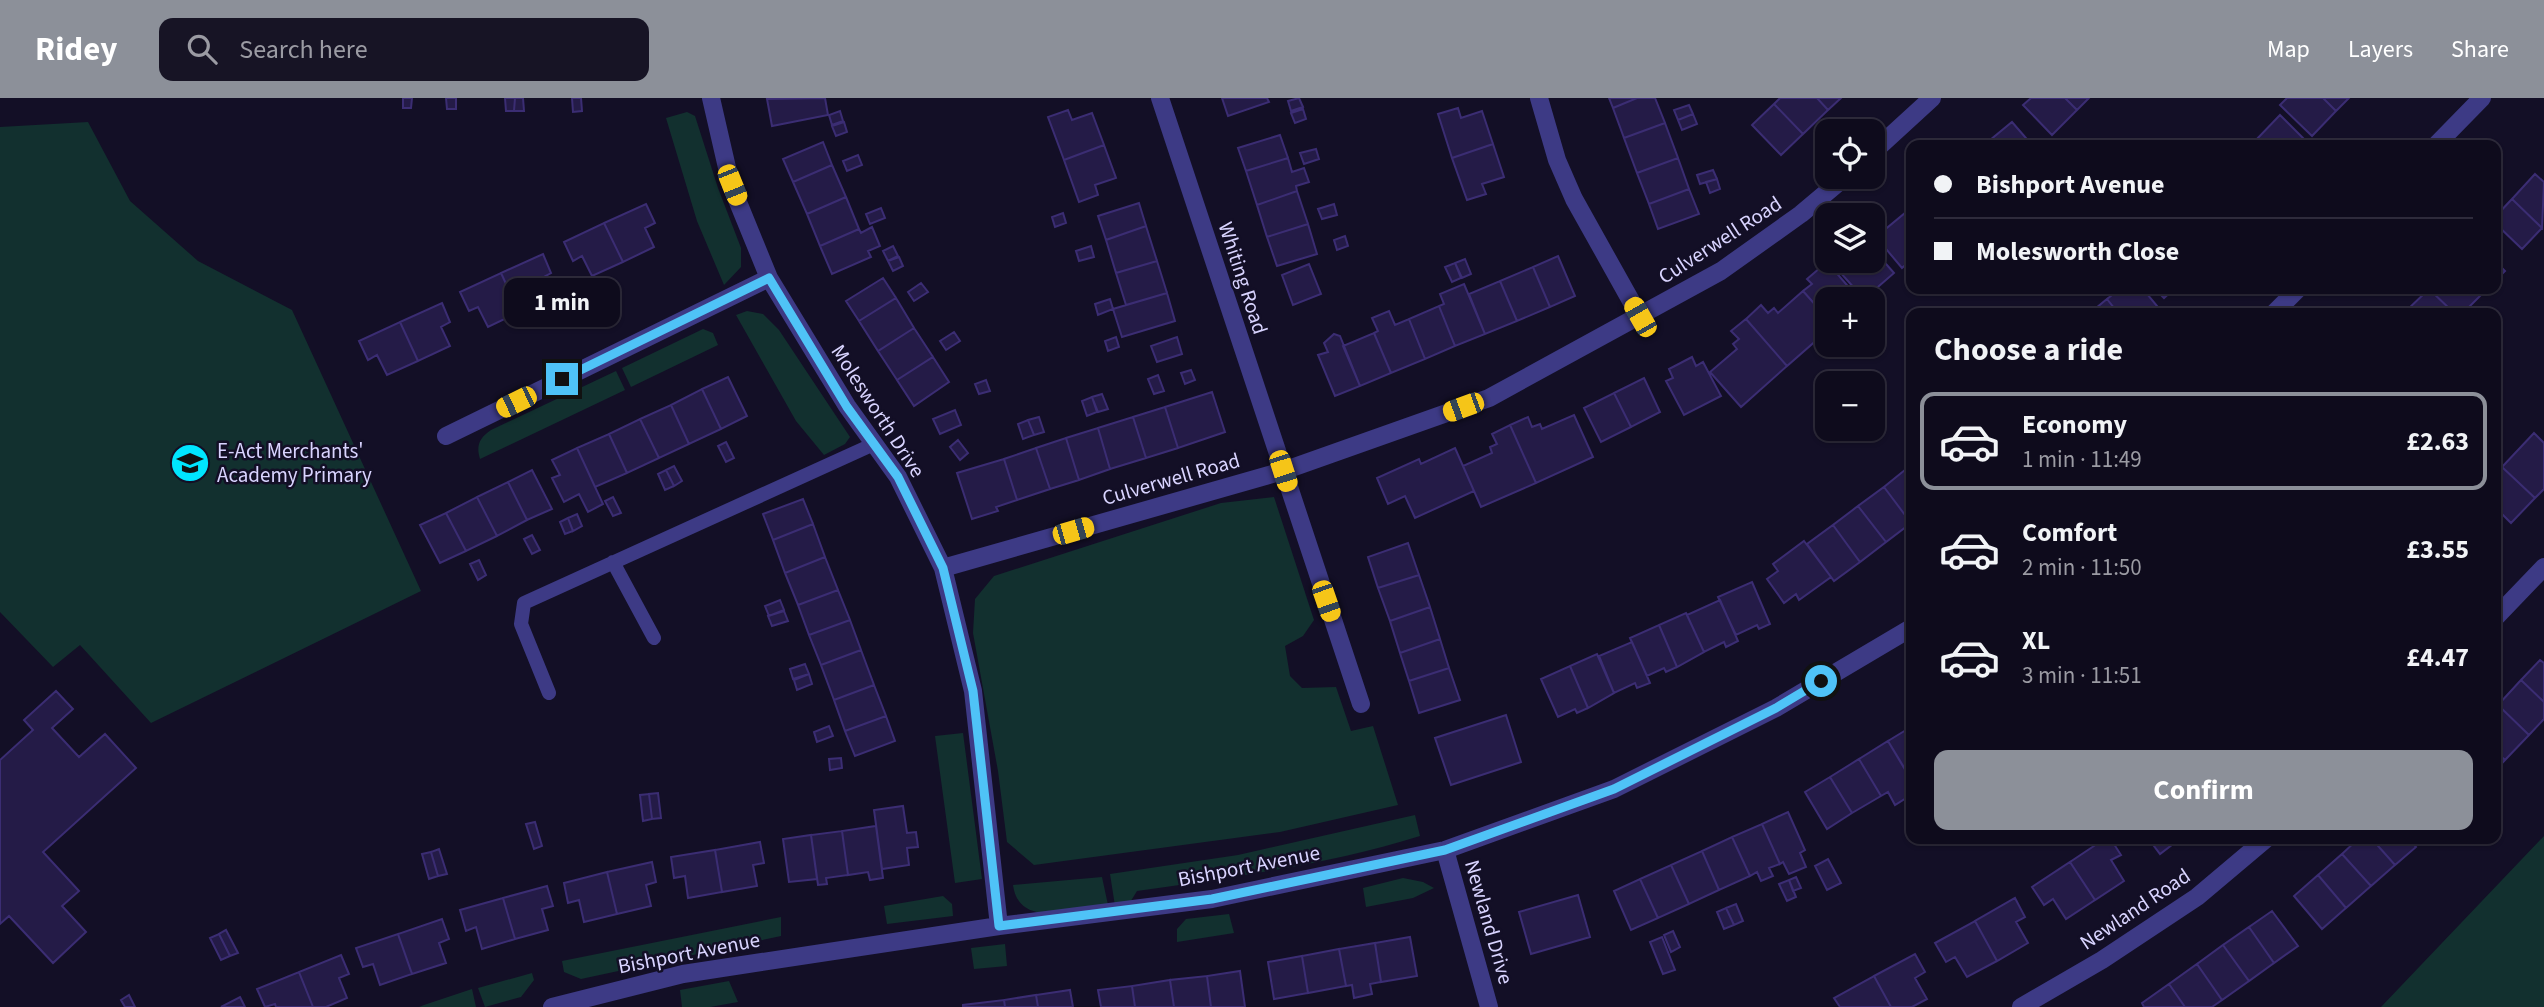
<!DOCTYPE html>
<meta charset="utf-8">
<style>
body{margin:0;font-family:"Source Sans 3",sans-serif;background:#171425;color:#f1f3f6;height:100vh;display:flex;flex-direction:column;font-size:26px;white-space:nowrap}
*{box-sizing:border-box;margin:0}
p{font-size:23px;color:#9b9ba3}
.icon{flex:none;width:38px;height:38px;fill:none;stroke:currentColor;stroke-width:2;stroke-linecap:round;stroke-linejoin:round}
.map{position:relative;flex:1;overflow:hidden}
.sheet{position:absolute;left:1906px;top:210px;width:595px;height:536px;display:flex;flex-direction:column;background:#0e0b1c;border-radius:14px;box-shadow:0 2px 5px #0004,0 0 0 2px #2e2b3b}
.sheet>*{flex:none}
.hud{position:absolute;left:1906px;top:42px;width:595px;height:154px;border-radius:14px;box-shadow:0 2px 5px #0004,0 0 0 2px #2e2b3b;display:grid;align-content:center;height:154px;padding:0 28px;background:#0e0b1c}
.controls{position:absolute;left:1815px;top:21px;display:grid;gap:14px}
.controls a{display:grid;place-items:center;width:70px;height:70px;border-radius:14px;background:#0e0b1c;box-shadow:0 2px 5px #0004,0 0 0 2px #2e2b3b;font-size:35px}
.end{position:absolute;width:32px;height:32px;margin:-16px;border:9px solid #4fc3f7;background:#111;box-shadow:0 0 0 4px #111}
.from{border-radius:50%}
.bubble{position:absolute;height:49px;border-radius:14px;background:#0e0b1c;box-shadow:0 2px 5px #0004,0 0 0 2px #2e2b3b;font-size:23px;font-weight:700;line-height:49px;text-align:center}
.car{position:absolute;width:21px;height:42px;margin:-21px -10px;border-radius:9px;box-shadow:0 0 5px 2px #0007;background:linear-gradient(#f5c518 24%,#345 0 40%,#f5c518 0 76%,#345 0 86%,#f5c518 0)}
.hud b{display:flex;align-items:center;gap:24px;height:66px;font-size:26px}
.hud b+b{border-top:2px solid #2e2b3b}
.hud i{width:18px;height:18px;background:#f1f3f6}
ul{padding:0;list-style:none}
li{display:flex;align-items:center;gap:21px;height:98px;margin:0 14px 10px;padding:0 14px;border:4px solid transparent;border-radius:14px}
li div{flex:1}
li b{display:block;font-size:26px}
li em{font-style:normal;font-weight:700}
li.on{border-color:#8c9099}
li>.icon{width:63px;height:63px;stroke-width:1.5}
h2{padding:0 28px;font-size:32px;line-height:84px}
.primary-button{display:flex;gap:14px;margin-top:auto;padding:14px 28px}
.primary-button a{flex:1;height:80px;border-radius:14px;background:#8c9099;color:#fff;font-size:28px;font-weight:700;line-height:80px;text-align:center}
header{display:flex;align-items:center;gap:42px;box-sizing:border-box;height:98px;padding:0 35px;background:#8c9099;color:#fff}
header strong{font-size:33px}
nav{display:flex;gap:38px;margin-inline-start:auto;font-size:24px}
.search{width:490px;height:63px;background:#171425;display:flex;align-items:center;gap:18px;box-sizing:border-box;padding:0 24px;border-radius:14px;color:#9b9ba3;font-size:26px}
.map>svg:first-child{display:block}
.green{fill:#12302f}
.building{fill:#241b47;stroke:#3b2d73;stroke-width:2}
.lines{fill:none;stroke-linecap:round;stroke-linejoin:round}
.lane{stroke:#3d3a85;stroke-width:14}
.street{stroke:#3d3a85;stroke-width:18}
.route{stroke:#4fc3f7;stroke-width:9}
.labels{text-anchor:middle;dominant-baseline:central;stroke-width:5;stroke-linejoin:round;paint-order:stroke}
.street-label{font-size:21px;fill:#d9d4ff;stroke:#130f26}
.poi-label{font-size:21px;fill:#d9d4ff;stroke:#130f26;text-anchor:start}
</style>
<header>
<strong>Ridey</strong>
<div class="search"><svg class="icon" aria-label="search" viewBox="0 0 24 24"><circle cx="10" cy="10" r="6"/><path d="M15 15l6 6"/></svg>Search here</div>
<nav><a>Map</a><a>Layers</a><a>Share</a></nav>
</header>
<div class="map">
<svg width="2544" height="909" viewBox="0 0 2544 909">
<rect width="100%" height="100%" fill="#130f26"/>
<path class="green" d="M687,14l8,4 23,72 23,60v19l-17,18 -27,-64 -31,-103z
M88,24l42,79 68,60 94,49 129,281 -270,132 -71,-78 -27,22 -53,-55v-485z
M747,213l16,3 16,16 71,107 -5,7 -21,11 -28,-34 -60,-106z
M703,231l10,4 5,12 -87,42 -9,-19z
M616,273l9,19 -145,69c-4,-13 -1,-21 11,-29z
M1274,399l40,123 -11,16 -18,10 5,30 12,12 34,-1 15,44 22,-5 25,79 -118,27 -246,33 -27,-23 -9,-71 -25,-138 2,-34 19,-23 227,-73z
M963,635l19,146 -27,4 -20,-147z
M1415,717l5,21c-92,29 -188,41 -283,55l-8,13 -14,2 -5,-32 128,-19z
M2544,738v171h-163z
M1102,779l6,28c-32,4 -89,25 -95,-20z
M1403,780l20,4 11,6 -21,10 -47,9 -3,-19z
M943,798l9,8 1,12 -66,8 -3,-18z
M1229,816l5,19 -57,9v-13l9,-10z
M781,819v19l-200,43 -17,-7 -2,-11z
M1005,846l2,22 -33,3 -3,-21z
M532,875l2,7 -13,17 -36,10 -7,-19z
M729,883l9,21 -28,5h-28l-2,-17z
M472,891l4,18h-57l5,-2z"/>
<path class="building" d="M403,0h9l-1,10h-8z
M446,0h10v11h-9z
M505,0h10l-1,13h-8z
M515,0h8l1,13h-10z
M572,0h9l1,13 -9,1z
M825,0l3,17 -56,11 -5,-27z
M1222,0h45l2,4 -41,14z
M1299,0l4,9 -12,4 -3,-10z
M1609,0h28l-24,10z
M1637,0h18l10,25 -41,15 -11,-30z
M1780,0h37l11,12 -25,24 -29,-30z
M1817,0h24l-13,12z
M2031,0h34l12,12 -25,25 -29,-30z
M2065,0h24l-12,12z
M2287,0h36l13,13 -24,25 -32,-31z
M2323,0h26l-13,13z
M1774,6l29,30 -22,21 -29,-30z
M1689,7l4,9 -15,6 -4,-10z
M1458,10l3,10 21,-7 11,33 -41,14 -14,-44z
M1303,11l3,10 -11,4 -4,-10z
M1068,12l4,10 20,-7 12,32 -40,15 -16,-43z
M840,13l3,10 -11,4 -3,-10z
M1693,16l4,10 -15,6 -4,-10z
M2280,17l30,30h-53l-3,-3z
M844,24l3,10 -11,4 -4,-10z
M2012,24l20,23h-48z
M1665,25l13,35 -41,15 -13,-35z
M1280,37l8,23 -42,13 -8,-23z
M823,44l9,23 -39,17 -10,-23z
M1493,46l11,33 -22,7 4,10 -19,6 -15,-42z
M1104,47l12,33 -21,7 3,10 -19,7 -15,-42z
M1316,51l3,10 -15,5 -4,-11z
M858,57l4,10 -15,6 -4,-10z
M1288,60l4,14 12,-4 5,14 -13,4 1,5 -40,14 -11,-34z
M1678,60l11,31 -40,15 -12,-31z
M832,67l14,32 -39,17 -14,-32z
M1713,72l4,9 -17,5 -3,-9z
M2535,76l9,8 -2,46 -30,-29z
M1717,81l3,10 -10,4 -4,-11z
M1689,91l10,25 -41,15 -9,-25z
M1297,93l11,33 -41,13 -10,-32z
M846,99l13,32 -39,17 -13,-32z
M2512,101l30,29 -20,21 -26,-25v-8z
M1139,105l7,23 -40,14 -8,-24z
M646,106l9,19 -10,5 9,19 -31,15 -19,-39z
M1334,106l3,11 -15,4 -4,-10z
M881,110l4,10 -15,6 -4,-10z
M1063,115l3,10 -11,4 -3,-10z
M1905,115l6,7v40l-9,8 -26,-31z
M604,125l19,39 -31,14 -10,-20 -9,5 -9,-19z
M1308,126l9,30 -40,12 -10,-29z
M1146,128l11,35 -41,12 -10,-33z
M872,129l8,19 -12,5 3,6 -39,17 -12,-28 39,-17 2,4z
M1345,138l3,10 -11,4 -3,-10z
M893,148l5,10 -10,5 -5,-10z
M1091,148l3,11 -15,4 -3,-10z
M1872,150l22,25 -30,26 -25,-28 3,-3 -6,-7h36z
M543,156l8,19 -9,5 9,20 -32,14 -18,-39z
M1558,158l17,40 -25,11 -17,-40z
M899,159l4,9 -10,5 -5,-10z
M1465,161l6,15 -9,4 -7,-15z
M1157,163l10,32 -41,12 -10,-32z
M1827,164l32,37h-32v19l-24,-27 9,-7 -5,-5z
M2496,164l9,9 -9,9z
M1455,165l6,15 -9,4 -7,-15z
M1309,166l12,30 -28,11 -11,-30z
M1533,169l17,40 -33,14 -17,-40z
M501,175l18,39 -31,15 -10,-20 -9,4 -9,-19z
M883,180l13,20 -37,23 -13,-20z
M1500,183l17,40 -32,13 -16,-40z
M921,185l7,9 -14,9 -6,-9z
M1464,186l21,50 -30,12 -16,-40 5,-2 -4,-10z
M2120,191h23l19,23 -44,1 -11,-14z
M2155,191h19l-10,9z
M2429,191l25,24 -49,-1z
M2429,191h48l5,5 -19,19h-9z
M1803,193l24,27v13l-40,35 -41,-47 15,-14 7,8 6,-5 4,5z
M1167,195l8,28 -53,16 -9,-28z
M896,200l18,30 -36,23 -19,-30z
M1110,201l3,10 -15,6 -3,-11z
M2107,201l11,14h-28z
M442,205l8,19 -9,5 9,19 -32,15 -18,-39z
M1439,208l16,40 -30,13 -16,-40z
M1389,213l6,14 14,-6 16,40 -34,14 -17,-40 4,-2 -6,-13z
M1746,221l41,47 -46,41 -31,-35 27,-23 -4,-5 6,-5 -8,-8z
M400,224l18,39 -31,14 -10,-20 -9,5 -9,-19z
M914,230l19,29 -36,23 -19,-29z
M954,234l6,9 -14,9 -6,-9z
M1374,235l17,40 -31,13 -17,-40z
M1334,236l6,2 20,50 -25,10 -17,-41 10,-3 -4,-9z
M1116,239l3,10 -11,4 -3,-10z
M1177,239l5,17 -25,8 -6,-16z
M933,259l16,25 -35,24 -17,-26z
M1692,259l4,9 7,-4 18,34 -37,19 -18,-34 7,-3 -4,-9z
M1191,272l4,10 -10,4 -4,-11z
M1158,277l6,16 -10,3 -6,-15z
M728,279l19,39 -26,13 -19,-40z
M1644,280l16,34 -29,15 -17,-34z
M986,282l4,11 -11,3 -4,-10z
M702,291l19,40 -32,15 -18,-39z
M1212,294l13,40 -47,16 -13,-41z
M1614,295l17,34 -30,15 -17,-34z
M1102,296l6,15 -10,3 -6,-15z
M1092,299l5,15 -10,4 -5,-15z
M671,307l18,39 -30,14 -19,-39z
M1165,309l13,41 -32,10 -13,-41z
M955,312l6,15 -21,9 -7,-15z
M1574,317l19,42 -57,26 -26,-58 18,-8 4,10 8,-3 2,5z
M1039,319l5,15 -10,3 -6,-15z
M1133,319l13,41 -36,11 -12,-41z
M640,321l19,39 -32,15 -18,-39z
M1028,322l6,15 -11,4 -5,-15z
M1510,327l26,58 -55,24 -18,-41 29,-13 -2,-6 7,-3 -5,-10z
M1098,330l12,41 -31,11 -13,-42z
M2534,335l10,10v46l-9,9 -33,-31z
M609,336l18,39 -32,14 -18,-39z
M1066,340l13,42 -29,9 -14,-41z
M958,342l10,13 -8,7 -10,-13z
M726,344l8,16 -8,4 -8,-16z
M577,350l26,56 -15,8 -9,-18 -15,8 -12,-24 8,-3 -8,-15z
M1036,350l14,41 -33,11 -13,-41z
M1455,350l19,43 -59,27 -10,-22 -17,8 -11,-26 42,-19 2,5z
M1004,361l13,41 -21,7 2,4 -26,8 -15,-46z
M1911,367v58l-27,-36z
M674,368l8,15 -8,5 -8,-16z
M2502,369l33,31 -24,25 -15,-15v-34z
M532,372l20,39 -25,11 -19,-38z
M666,372l8,16 -9,4 -7,-16z
M508,384l19,38 -30,16 -20,-39z
M1884,389l27,36 -25,19 -28,-36z
M477,399l20,39 -31,15 -20,-38z
M613,399l8,16 -8,3 -8,-15z
M803,401l10,25 -40,16 -10,-26z
M1858,408l28,36 -26,20 -27,-37z
M446,415l20,38 -26,12 -20,-38z
M577,416l5,12 -9,5 -5,-13z
M568,420l5,13 -8,3 -5,-12z
M813,426l12,33 -40,16 -12,-33z
M1833,427l27,37 -26,19 -27,-37z
M532,437l8,15 -8,4 -8,-15z
M1804,443l27,36 -32,23 -3,-6 -12,9 -17,-24 11,-8 -5,-7z
M1408,445l11,32 -41,13 -10,-31z
M825,459l13,33 -40,15 -13,-32z
M479,462l7,15 -8,5 -8,-16z
M1419,477l11,32 -40,14 -12,-33z
M1752,484l18,42 -11,5 -2,-4 -21,10 -18,-38z
M838,492l12,30 -41,15 -11,-30z
M780,502l4,10 -15,6 -4,-10z
M1720,502l18,41 -12,6 -2,-5 -20,10 -17,-37z
M1430,509l10,32 -40,14 -10,-32z
M784,513l4,10 -16,5 -4,-10z
M1686,515l18,39 -27,15 -18,-42z
M850,522l11,30 -40,15 -12,-30z
M1659,527l18,42 -11,5 -2,-4 -17,8 -17,-38z
M1440,541l9,29 -40,13 -9,-28z
M1632,544l18,41 -13,5 -2,-5 -21,10 -15,-37z
M861,552l13,35 -40,15 -13,-35z
M1597,556l17,39 -26,15 -18,-42z
M2540,562l4,3v39l-23,-22z
M805,566l4,10 -16,5 -3,-10z
M1570,568l18,42 -11,5 -2,-4 -17,8 -17,-38z
M1449,570l11,32 -41,13 -10,-32z
M809,576l3,10 -15,6 -3,-10z
M2521,582l23,22v17l-15,16 -31,-30z
M874,587l12,31 -41,15 -11,-31z
M56,593l17,18 -21,19 27,29 26,-23 31,34 -93,84 36,39 -17,15 24,26 -33,31 -44,-47 -9,8v-164l33,-30 -9,-10z
M2498,607l31,30 -24,25 -9,-8z
M1506,617l15,47 -70,23 -16,-47z
M886,618l9,25 -40,15 -10,-25z
M829,628l4,10 -16,6 -3,-10z
M1911,629v51h-1l-22,-37z
M1888,643l23,38v16l-16,10 -7,-13 -7,4 -22,-37z
M2496,654l9,8 -9,10z
M841,660l1,10 -12,2 -1,-11z
M1859,661l22,37 -29,17 -22,-36z
M1830,679l22,36 -25,16 -22,-37z
M658,695l3,25 -9,1 -3,-25z
M649,696l3,25 -9,2 -3,-26z
M903,708l4,27 9,-1 2,15 -11,1 2,17 -27,4 -8,-59z
M1788,714l17,38 -5,3 6,14 -17,7 -6,-12 -3,2 -18,-40z
M535,724l7,24 -8,3 -8,-25z
M1762,726l18,40 -11,4 4,8 -12,5 -4,-9 -7,4 -18,-39z
M876,728l7,52 -13,2 -2,-8 -20,3 -6,-44z
M842,733l6,44 -22,3 1,6 -9,1 -7,-50z
M811,737l6,44 -28,3 -6,-43z
M1732,739l18,39 -31,14 -17,-39z
M2106,740h4l11,17 -10,5 13,21 -29,19 -25,-38z
M2148,740h33l-21,16z
M2359,740h12l24,27 -24,21 -29,-32z
M2371,740h37l8,9 -21,18z
M760,744l4,21 -11,2 4,21 -35,6 -7,-42z
M439,751l8,25 -9,2 -7,-24z
M715,752l7,42 -34,6 -3,-22 -11,2 -3,-21z
M1702,753l17,39 -30,14 -18,-39z
M431,754l7,24 -9,3 -7,-25z
M2342,756l29,32 -25,22 -28,-33z
M1828,761l13,24 -14,7 -12,-24z
M652,764l4,20 -10,3 5,21 -34,8 -10,-42z
M2070,764l25,38 -29,19 -13,-20 -9,6 -12,-18z
M1671,767l18,39 -31,14 -18,-39z
M607,774l10,42 -33,8 -5,-22 -11,3 -4,-20z
M2318,777l28,33 -24,21 -28,-33z
M1796,779l5,11 -8,3 -4,-11z
M1640,781l18,39 -27,12 -17,-39z
M1789,782l7,17 -9,4 -8,-17z
M547,788l6,20 -11,3 6,21 -33,9 -12,-41z
M1578,797l12,42 -59,17 -12,-42z
M503,800l12,41 -33,10 -6,-22 -10,4 -6,-21z
M2015,800l10,19 -9,5 12,21 -31,18 -22,-40z
M1736,806l7,17 -9,4 -8,-17z
M1726,810l8,17 -10,4 -7,-17z
M2272,813l26,35 -24,17 -25,-36z
M442,821l7,20 -10,4 7,20 -34,11 -14,-40z
M1975,823l22,40 -30,16 -12,-20 -9,5 -11,-19z
M2249,829l25,36 -25,18 -26,-36z
M226,832l12,23 -8,3 -11,-22z
M1673,833l7,16 -9,5 -7,-17z
M219,836l11,22 -9,4 -11,-22z
M398,836l14,40 -32,11 -7,-21 -10,3 -7,-19z
M1410,839l7,39 -36,6 -6,-39z
M1662,839l13,33 -12,4 -13,-32z
M1375,845l6,39 -11,2 2,10 -18,4 -2,-13 -6,1 -7,-37z
M2223,847l26,36 -27,19 -25,-36z
M1339,851l7,37 -38,7 -6,-37z
M1915,856l10,18 -10,6 12,21 -15,8h-21l-17,-31z
M341,857l8,19 -10,4 8,20 -21,9h-13l-14,-35z
M1302,858l6,37 -34,6 -6,-37z
M2197,866l25,36 -10,7h-27l-16,-23z
M1240,873l5,36h-34l-4,-31z
M299,874l14,35h-37l-1,-3 -10,3 -8,-18z
M1207,878l4,31h-37l-4,-27z
M1874,878l17,31h-51l-6,-9z
M1170,882l4,27h-39l-3,-21z
M2169,886l16,23h-41l-2,-4z
M1132,888l3,21h-34l-3,-17z
M1070,892l3,17h-35l-2,-12z
M129,897l6,12h-10l-4,-7z
M1036,897l2,12h-33l-1,-7z
M240,899l5,10h-24z
M1004,902l1,7h-42v-2z"/>
<g class="lines">
<path class="lane" d="M613,464l41,76
M549,595l-28,-69 3,-21 350,-159"/>
<path class="street" d="M711,0l20,87 38,93 78,128 51,71 45,91 30,123 26,235
M1160,0l201,606
M1539,0l18,62 17,39 66,118
M2436,47l46,-47
M1872,55l60,-55
M2274,215l24,-24
M446,338l323,-158
M943,470l340,-97 206,-73 232,-127 80,-57 44,-37
M2496,519l48,-50
M1445,752l44,157
M552,909l131,-33 316,-48 213,-27 233,-49 169,-61 162,-81 135,-80
M2021,909l81,-47 95,-63 70,-59"/>
</g>
<g class="lines">
<path class="route" d="M562,281l207,-101 78,129 51,70 45,91 30,123 26,235 213,-27 233,-49 169,-61 162,-81 45,-27"/>
</g>
<defs>
<g id="school-disc" transform="scale(2.0125)"><circle r="9.5" fill="#00e5ff" stroke="#130f26"/><path d="M0-5L7-2L0 1L-7-2ZM-4 1L0 2.5L4 1V4Q0 6-4 4Z" fill="#111"/></g>
</defs>
<g fill-rule="evenodd">
<use href="#school-disc" x="190" y="365"/>
</g>
<g class="labels">
<g class="street-label">
<text transform="translate(1720 142) rotate(-33)">Culverwell Road</text>
<text transform="translate(1243 180) rotate(72)">Whiting Road</text>
<text transform="translate(878 313) rotate(57)">Molesworth Drive</text>
<text transform="translate(1171 381) rotate(-16)">Culverwell Road</text>
<text transform="translate(1249 768) rotate(-11)">Bishport Avenue</text>
<text transform="translate(2135 811) rotate(-34)">Newland Road</text>
<text transform="translate(1489 824) rotate(74)">Newland Drive</text>
<text transform="translate(689 855) rotate(-11)">Bishport Avenue</text>
</g>
<g class="poi-label">
<text x="217" y="353">E-Act Merchants'<tspan x="217" dy="24">Academy Primary</tspan></text>
</g>
</g>
</svg>
<div class="controls">
<a><svg class="icon" aria-label="locate" viewBox="0 0 24 24"><circle cx="12" cy="12" r="6"/><path d="M12 2v4M12 18v4M2 12h4M18 12h4"/></svg></a>
<a><svg class="icon" aria-label="layers" viewBox="0 0 24 24"><path d="M12 4l9 5-9 5-9-5zM3 14l9 5 9-5"/></svg></a>
<a>+</a>
<a>−</a>
</div>
<i class="end from" style="left:1821px;top:583px"></i>
<i class="end" style="left:562px;top:281px"></i>
<div class="bubble" style="left:504px;top:180px;width:116px">1 min</div>
<i class="car" style="left:732px;top:87px;rotate:158deg"></i>
<i class="car" style="left:1640px;top:219px;rotate:330deg"></i>
<i class="car" style="left:516px;top:304px;rotate:244deg"></i>
<i class="car" style="left:1463px;top:309px;rotate:250deg"></i>
<i class="car" style="left:1283px;top:373px;rotate:162deg"></i>
<i class="car" style="left:1073px;top:433px;rotate:74deg"></i>
<i class="car" style="left:1326px;top:503px;rotate:161deg"></i>
<div class="hud">
<b><i class="from"></i>Bishport Avenue</b>
<b><i></i>Molesworth Close</b>
</div>
<section class="sheet">
<h2>Choose a ride</h2>
<ul>
<li class="on"><svg class="icon" aria-label="car" viewBox="0 0 24 24"><path d="M5 17H2v-5l4-1 3-4h7l3 4 3 1v5h-3M9 17h6M6 11h13"/><circle cx="7" cy="17" r="2"/><circle cx="17" cy="17" r="2"/></svg><div><b>Economy</b><p>1 min · 11:49</p></div><em>£2.63</em></li>
<li><svg class="icon" aria-label="car" viewBox="0 0 24 24"><path d="M5 17H2v-5l4-1 3-4h7l3 4 3 1v5h-3M9 17h6M6 11h13"/><circle cx="7" cy="17" r="2"/><circle cx="17" cy="17" r="2"/></svg><div><b>Comfort</b><p>2 min · 11:50</p></div><em>£3.55</em></li>
<li><svg class="icon" aria-label="car" viewBox="0 0 24 24"><path d="M5 17H2v-5l4-1 3-4h7l3 4 3 1v5h-3M9 17h6M6 11h13"/><circle cx="7" cy="17" r="2"/><circle cx="17" cy="17" r="2"/></svg><div><b>XL</b><p>3 min · 11:51</p></div><em>£4.47</em></li>
</ul>
<div class="primary-button"><a>Confirm</a></div>
</section>
</div>
